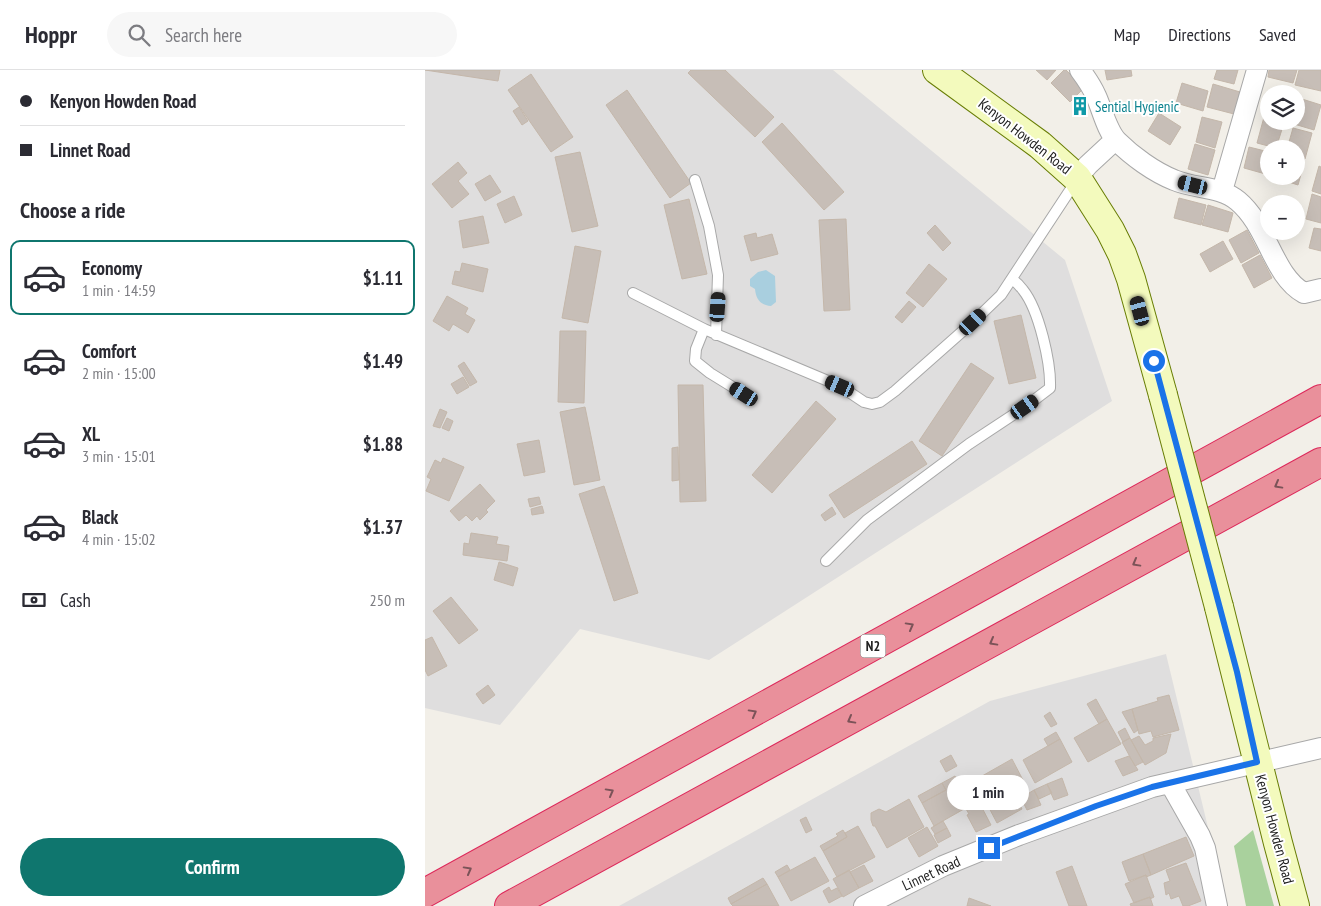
<!DOCTYPE html>
<meta charset="utf-8">
<style>
body{margin:0;font-family:"PT Sans Narrow",sans-serif;background:#f7f7f7;color:#2b2b33;height:100vh;display:flex;flex-direction:column;font-size:19px;white-space:nowrap}
*{box-sizing:border-box;margin:0}
p{font-size:16px;color:#7c7c81}
.icon{flex:none;width:28px;height:28px;fill:none;stroke:currentColor;stroke-width:2;stroke-linecap:round;stroke-linejoin:round}
.map{position:relative;flex:1;overflow:hidden}
.sheet{display:flex;flex-direction:column;background:#fff;width:425px}
.sheet>*{flex:none}
.guide{display:grid;align-content:center;height:110px;padding:0 20px;background:#fff}
.controls{position:absolute;left:835px;top:15px;display:grid;gap:10px}
.controls a{display:grid;place-items:center;width:45px;height:45px;border-radius:50%;background:#fff;box-shadow:0 5px 20px #0002;font-size:25px}
.end{position:absolute;width:22px;height:22px;margin:-11px;border:6px solid #1a73e8;background:#fff;box-shadow:0 0 0 2px #fff}
.from{border-radius:50%}
.bubble{position:absolute;height:35px;border-radius:18px;background:#fff;box-shadow:0 5px 20px #0002;font-size:16px;font-weight:700;line-height:35px;text-align:center}
.car{position:absolute;width:15px;height:30px;margin:-15px -8px;border-radius:6px;box-shadow:0 0 4px 1px #0007;background:linear-gradient(#222 24%,#8ab4d8 0 40%,#222 0 76%,#8ab4d8 0 86%,#222 0)}
.guide b{display:flex;align-items:center;gap:18px;height:48px;font-size:19px}
.guide b+b{border-top:1px solid #e1e1e2}
.guide i{width:12px;height:12px;background:#2b2b33}
ul{padding:0;list-style:none}
li{display:flex;align-items:center;gap:15px;height:75px;margin:0 10px 8px;padding:0 10px;border:2px solid transparent;border-radius:10px}
li div{flex:1}
li b{display:block;font-size:19px}
li em{font-style:normal;font-weight:700}
li.selected{border-color:#0f766e}
li>.icon{width:45px;height:45px;stroke-width:1.5}
h2{padding:0 20px;font-size:22px;line-height:60px}
.pay{display:flex;align-items:center;gap:12px;height:55px;padding:0 20px;font-size:19px}
.pay p{margin-inline-start:auto}
.cta{display:flex;gap:10px;margin-top:auto;padding:10px 20px}
.cta a{flex:1;height:58px;border-radius:30px;background:#0f766e;color:#fff;font-size:20px;font-weight:700;line-height:58px;text-align:center}
header{display:flex;align-items:center;gap:30px;box-sizing:border-box;height:70px;padding:0 25px;background:#fff;border-bottom:1px solid #e1e1e2}
header strong{font-size:24px}
nav{display:flex;gap:28px;margin-inline-start:auto;font-size:18px}
.search{width:350px;height:45px;background:#f7f7f7;display:flex;align-items:center;gap:12px;box-sizing:border-box;padding:0 18px;border-radius:28px;color:#7c7c81;font-size:19px}
main{display:flex;flex:1;min-height:0}
.map>svg:first-child{display:block}
.residential{fill:#dfdede}
.forest{fill:#a9d19d}
.water{fill:#a9cfdf}
.building{fill:#c7beb7;stroke:#c4b7aa}
.lines{fill:none;stroke-linecap:round;stroke-linejoin:round}
.lane-casing{stroke:#a8a8a8;stroke-width:12}
.street-casing{stroke:#a8a8a8;stroke-width:22}
.secondary-casing{stroke:#687d04;stroke-width:30}
.highway-casing{stroke:#dd285a;stroke-width:30}
.lane{stroke:#fff;stroke-width:10}
.street{stroke:#fff;stroke-width:20}
.secondary{stroke:#f3fabd;stroke-width:28}
.highway{stroke:#e9909b;stroke-width:28}
.secondary-bridge-casing{stroke:#687d04;stroke-width:30;stroke-linecap:butt}
.secondary-bridge{stroke:#f3fabd;stroke-width:28}
.oneway{stroke:#7b5358}
.route{stroke:#1a73e8;stroke-width:6}
.labels{text-anchor:middle;dominant-baseline:central;stroke-width:4;stroke-linejoin:round;paint-order:stroke}
.shield{fill:#fff;stroke:#646464;stroke-width:1}
.shield-label{font-size:14px;font-weight:bold;fill:#212121}
.culture-label{font-size:15px;fill:#0d838f;stroke:#fff;text-anchor:start}
.street-label{font-size:15px;fill:#212121;stroke:#fff}
</style>
<header>
<strong>Hoppr</strong>
<div class="search"><svg class="icon" aria-label="search" viewBox="0 0 24 24"><circle cx="10" cy="10" r="6"/><path d="M15 15l6 6"/></svg>Search here</div>
<nav><a>Map</a><a>Directions</a><a>Saved</a></nav>
</header>
<main>
<section class="sheet">
<div class="guide">
<b><i class="from"></i>Kenyon Howden Road</b>
<b><i></i>Linnet Road</b>
</div>
<h2>Choose a ride</h2>
<ul>
<li class="selected"><svg class="icon" aria-label="car" viewBox="0 0 24 24"><path d="M5 17H2v-5l4-1 3-4h7l3 4 3 1v5h-3M9 17h6M6 11h13"/><circle cx="7" cy="17" r="2"/><circle cx="17" cy="17" r="2"/></svg><div><b>Economy</b><p>1 min · 14:59</p></div><em>$1.11</em></li>
<li><svg class="icon" aria-label="car" viewBox="0 0 24 24"><path d="M5 17H2v-5l4-1 3-4h7l3 4 3 1v5h-3M9 17h6M6 11h13"/><circle cx="7" cy="17" r="2"/><circle cx="17" cy="17" r="2"/></svg><div><b>Comfort</b><p>2 min · 15:00</p></div><em>$1.49</em></li>
<li><svg class="icon" aria-label="car" viewBox="0 0 24 24"><path d="M5 17H2v-5l4-1 3-4h7l3 4 3 1v5h-3M9 17h6M6 11h13"/><circle cx="7" cy="17" r="2"/><circle cx="17" cy="17" r="2"/></svg><div><b>XL</b><p>3 min · 15:01</p></div><em>$1.88</em></li>
<li><svg class="icon" aria-label="car" viewBox="0 0 24 24"><path d="M5 17H2v-5l4-1 3-4h7l3 4 3 1v5h-3M9 17h6M6 11h13"/><circle cx="7" cy="17" r="2"/><circle cx="17" cy="17" r="2"/></svg><div><b>Black</b><p>4 min · 15:02</p></div><em>$1.37</em></li>
</ul>
<div class="pay"><svg class="icon" aria-label="cash" viewBox="0 0 24 24"><path d="M3 7h18v10H3z"/><circle cx="12" cy="12" r="2"/></svg>Cash<p>250 m</p></div>
<div class="cta"><a>Confirm</a></div>
</section>
<div class="map">
<svg width="896" height="836" viewBox="0 0 896 836">
<rect width="100%" height="100%" fill="#f2efe8"/>
<path class="residential" d="M0,0h408l232,190 47,141 -403,259 -129,-31 -80,96 -75,-17z
M741,584l61,252h-608l371,-205z"/>
<path class="forest" d="M828,760l21,76h-28l-12,-60z"/>
<path class="water" d="M341,200l9,6 1,26 -5,4c-11,-1 -15,-7 -16,-17l-5,-3v-7l8,-7z"/>
<path class="building" d="M0,0h75l-2,11z
M266,0h34l49,47 -19,20 -67,-64z
M611,0h20l-9,10z
M639,0h2l18,18 -14,14 -19,-19z
M680,0h26l1,6 -25,4z
M792,0h21l-4,14 -20,-5z
M844,0h28l-4,13 -25,-6z
M874,0h22v21l-26,-6z
M106,4l42,63 -22,15 -43,-62z
M757,13l26,8 -5,20 -27,-8z
M788,14l27,8 -6,22 -27,-7z
M202,20l64,93 -21,15 -64,-93z
M656,29l6,6 -8,7 -6,-5z
M877,29l19,6 -7,25 -20,-6z
M94,37l9,14 -6,4 -9,-14z
M734,43l22,14 -11,18 -22,-14z
M777,47l20,5 -7,26 -19,-6z
M839,47l5,1v3l15,2 -8,25 -19,-5z
M357,53l62,69 -20,18 -62,-68z
M868,58l19,5 -7,26 -9,-2v-8h-9z
M770,74l20,6 -7,25 -20,-6z
M824,77l20,5v23l-25,-7z
M155,82l18,74 -26,6 -17,-75z
M33,92l9,11 -9,8 11,13 -17,14 -20,-24z
M871,95l7,2 -5,18 -25,-8 23,-1z
M894,96l2,1v27l-9,-3z
M65,105l11,17 -16,9 -10,-17z
M887,124l9,3v26l-15,-4z
M89,126l8,19 -17,8 -8,-19z
M754,128l27,7 -5,20 -27,-7z
M848,128l22,6h-24z
M264,129l18,75 -25,5 -18,-74z
M783,135l25,8 -5,19 -26,-7z
M58,146l6,27 -26,5 -4,-27z
M421,149l4,91 -26,1 -5,-91z
M510,155l16,18 -8,8 -16,-18z
M889,158l7,1v22l-12,-3z
M822,160l12,23 -18,10 -12,-23z
M331,163l1,5 15,-4 6,20 -27,7 -7,-25z
M798,171l10,18 -23,13 -10,-18z
M150,176l26,5 -13,72 -26,-5z
M835,185l12,23 -18,10 -12,-23z
M37,193l26,6 -5,23 -31,-8 3,-13 5,1z
M504,194l18,15 -24,28 -17,-14z
M22,226l21,12 -3,6 10,6 -7,13 -15,-9 -4,7 -16,-10z
M484,231l7,6 -14,16 -7,-6z
M596,245l15,63 -27,6 -15,-63z
M135,261h26l-2,72 -26,-1z
M39,292l13,20 -7,4 -12,-20z
M546,293l23,15 -52,78 -23,-15z
M38,307l6,10 -12,7 -6,-10z
M253,315h25l3,116 -26,1z
M391,331l20,18 -64,74 -20,-18z
M160,337l15,73 -26,5 -14,-73z
M15,339l7,3 -7,16 -7,-2z
M22,348l6,3 -4,10 -7,-3z
M114,370l6,32 -21,4 -7,-32z
M487,371l15,23 -83,54 -15,-23z
M253,377l1,33 -7,1v-33z
M18,388l21,9 -15,34 -23,-10 5,-12 -4,-2 8,-17 6,3z
M55,414l15,17 -9,9 2,2 -8,8 -3,-4 -5,5 -6,-6 -7,6 -9,-10z
M179,416l34,107 -24,8 -35,-107z
M114,427l2,7 -11,3 -2,-8z
M117,436l2,7 -12,2 -1,-6z
M407,437l4,7 -11,7 -4,-6z
M46,463l27,4 -2,7 13,2 -2,15 -44,-6 1,-12 5,1z
M74,492l19,6 -5,18 -19,-6z
M26,527l27,33 -19,14 -26,-33z
M7,567l15,29 -19,10 -3,-6v-30z
M63,615l7,10 -12,9 -7,-10z
M744,625l10,35 -26,7 -2,-6 -12,3 -7,-25 26,-8 -1,-3z
M671,629l11,20 -8,5 -12,-20z
M707,639l6,21 -4,3 -12,-21z
M625,642l7,12 -6,3 -7,-11z
M682,649l14,25 -33,18 -14,-24z
M700,658l5,10 -7,4 -5,-10z
M631,662l4,7 -12,7 -4,-7z
M746,664l-5,19 -21,12 -14,-25 8,-4 6,9 8,-4v-3z
M705,668l13,24 -8,4 -13,-24z
M635,669l12,23 -37,21 -12,-23z
M526,685l6,11 -11,6 -6,-11z
M704,686l9,14 -15,6 -8,-15z
M587,689l12,23 -37,20 -12,-22z
M530,706l16,29 -37,21 -12,-23 24,-13 -4,-7z
M637,708l6,17 -14,5 -7,-16z
M517,713l4,7 -24,13 -4,-7z
M622,714l5,9 -13,6 -5,-9z
M587,720l10,19 -25,14 -10,-19z
M609,720l7,15 -14,5 -6,-12z
M484,729l15,28 -37,21 -12,-22h-2l-2,-6v-7l8,-4 7,3z
M554,732l12,23 -15,7 -9,-17 2,-1 -3,-5z
M381,747l6,13 -6,3 -6,-13z
M518,751l4,7 -12,6 -4,-6z
M433,756l17,31 -38,20 -14,-26 24,-14 -2,-4z
M502,757l11,19 -19,11 -11,-19z
M522,758l4,8 -13,7 -4,-8z
M418,760l4,7 -24,14 -3,-5 18,-10 -2,-2z
M761,767l8,19 -43,19 -8,-21z
M718,784l8,21 -5,2v-2l-17,6 -7,-19z
M390,787l14,24 -38,20 -13,-24z
M761,793l15,38 -13,5h-5l-4,-10 -8,3 -2,-6 -3,2 -2,-12 6,-2 -4,-11z
M362,795l3,5 -12,7 -3,-5z
M439,795l9,16 -14,7 -9,-16z
M647,796l15,40h-18l-13,-34z
M424,800l10,18 -16,9 -10,-18z
M721,805l8,22 -4,2v-2l-16,6 -9,-19z
M338,808l4,6 -36,20 -3,-6z
M342,814l12,22h-46l-2,-2z
M404,817l2,4 6,-3 5,8 -13,7 -6,-12z
M725,827l3,9h-22l-1,-2z
M544,828l22,8h-24z"/>
<g class="lines">
<g class="lane-casing">
<path id="lane" d="M270,110l14,46 9,49 -2,60
M208,223l71,36 136,57 24,16 8,2 8,-2 15,-11 78,-69 28,-27 75,-114
M279,259l-8,20 -1,12 15,12 34,21
M401,491l41,-41 102,-76 56,-37 25,-19c1,-25 -11,-78 -27,-98 -3,-4 -7,-8 -11,-11"/>
</g>
<g class="street-casing">
<path id="street" d="M655,0c6,8 12,17 16,26 6,13 11,35 21,45 15,15 37,31 57,39 21,9 46,6 64,21 30,25 35,75 66,92l17,-4
M652,108l11,-13 27,-25
M797,121l35,-121
M745,713l30,53 5,12 12,58
M439,836l79,-40 76,-31 133,-48 169,-39"/>
</g>
<g class="secondary-casing">
<path id="secondary" d="M512,0l103,75 37,33 33,52 12,24 9,25 32,116
M794,537l59,236 17,63"/>
</g>
<g class="highway-casing">
<path id="highway" d="M0,823l896,-494
M84,836l812,-444"/>
</g>
<use href="#lane" class="lane"/>
<use href="#street" class="street"/>
<use href="#secondary" class="secondary"/>
<use href="#highway" class="highway"/>
<g class="secondary-bridge-casing">
<path id="secondary-bridge" d="M738,325l56,212"/>
</g>
<use href="#secondary-bridge" class="secondary-bridge"/>
</g>
<defs><path id="oneway-chevron" d="M-2-3.5L2.5 0L-2 3.5" fill="none" stroke-width="1.6" stroke-linecap="round" stroke-linejoin="round" transform="scale(1.25)"/></defs>
<g class="oneway">
<use href="#oneway-chevron" transform="translate(853 415) rotate(151)"/>
<use href="#oneway-chevron" transform="translate(711 493) rotate(151)"/>
<use href="#oneway-chevron" transform="translate(485 556) rotate(-29)"/>
<use href="#oneway-chevron" transform="translate(568 572) rotate(151)"/>
<use href="#oneway-chevron" transform="translate(328 643) rotate(-29)"/>
<use href="#oneway-chevron" transform="translate(426 650) rotate(151)"/>
<use href="#oneway-chevron" transform="translate(185 722) rotate(-29)"/>
<use href="#oneway-chevron" transform="translate(43 800) rotate(-29)"/>
</g>
<g class="lines">
<path class="route" d="M564,778l107,-42 56,-19 105,-25 -20,-90 -83,-311"/>
</g>
<defs>
<g id="building-bare" transform="scale(1.5)"><path d="M-4-6H4V6H1V3H-1V6H-4ZM-2.5-4.3h1.7v1.8h-1.7ZM.8-4.3h1.7v1.8H.8ZM-2.5-1h1.7V.8h-1.7ZM.8-1h1.7V.8H.8Z" fill="#0f9aa8" stroke="#fff" stroke-width="2.5" paint-order="stroke"/></g>
</defs>
<g fill-rule="evenodd">
<use href="#building-bare" x="655" y="36"/>
</g>
<g class="labels">
<rect class="shield" x="435.5" y="564.5" width="25" height="23" rx="4"/>
<g class="shield-label">
<text x="448" y="576">N2</text>
</g>
<g class="culture-label">
<text x="670" y="36">Sential Hygienic</text>
</g>
<g class="street-label">
<text transform="translate(600 66) rotate(38)">Kenyon Howden Road</text>
<text transform="translate(850 759) rotate(75)">Kenyon Howden Road</text>
<text transform="translate(506 803) rotate(-25)">Linnet Road</text>
</g>
</g>
</svg>
<div class="controls">
<a><svg class="icon" aria-label="layers" viewBox="0 0 24 24"><path d="M12 4l9 5-9 5-9-5zM3 14l9 5 9-5"/></svg></a>
<a>+</a>
<a>−</a>
</div>
<i class="end from" style="left:729px;top:291px"></i>
<i class="end" style="left:564px;top:778px"></i>
<div class="bubble" style="left:522px;top:705px;width:82px">1 min</div>
<i class="car" style="left:768px;top:115px;rotate:284deg"></i>
<i class="car" style="left:293px;top:237px;rotate:4deg"></i>
<i class="car" style="left:715px;top:241px;rotate:345deg"></i>
<i class="car" style="left:548px;top:252px;rotate:47deg"></i>
<i class="car" style="left:415px;top:316px;rotate:293deg"></i>
<i class="car" style="left:319px;top:324px;rotate:302deg"></i>
<i class="car" style="left:600px;top:337px;rotate:55deg"></i>
</div>
</main>
